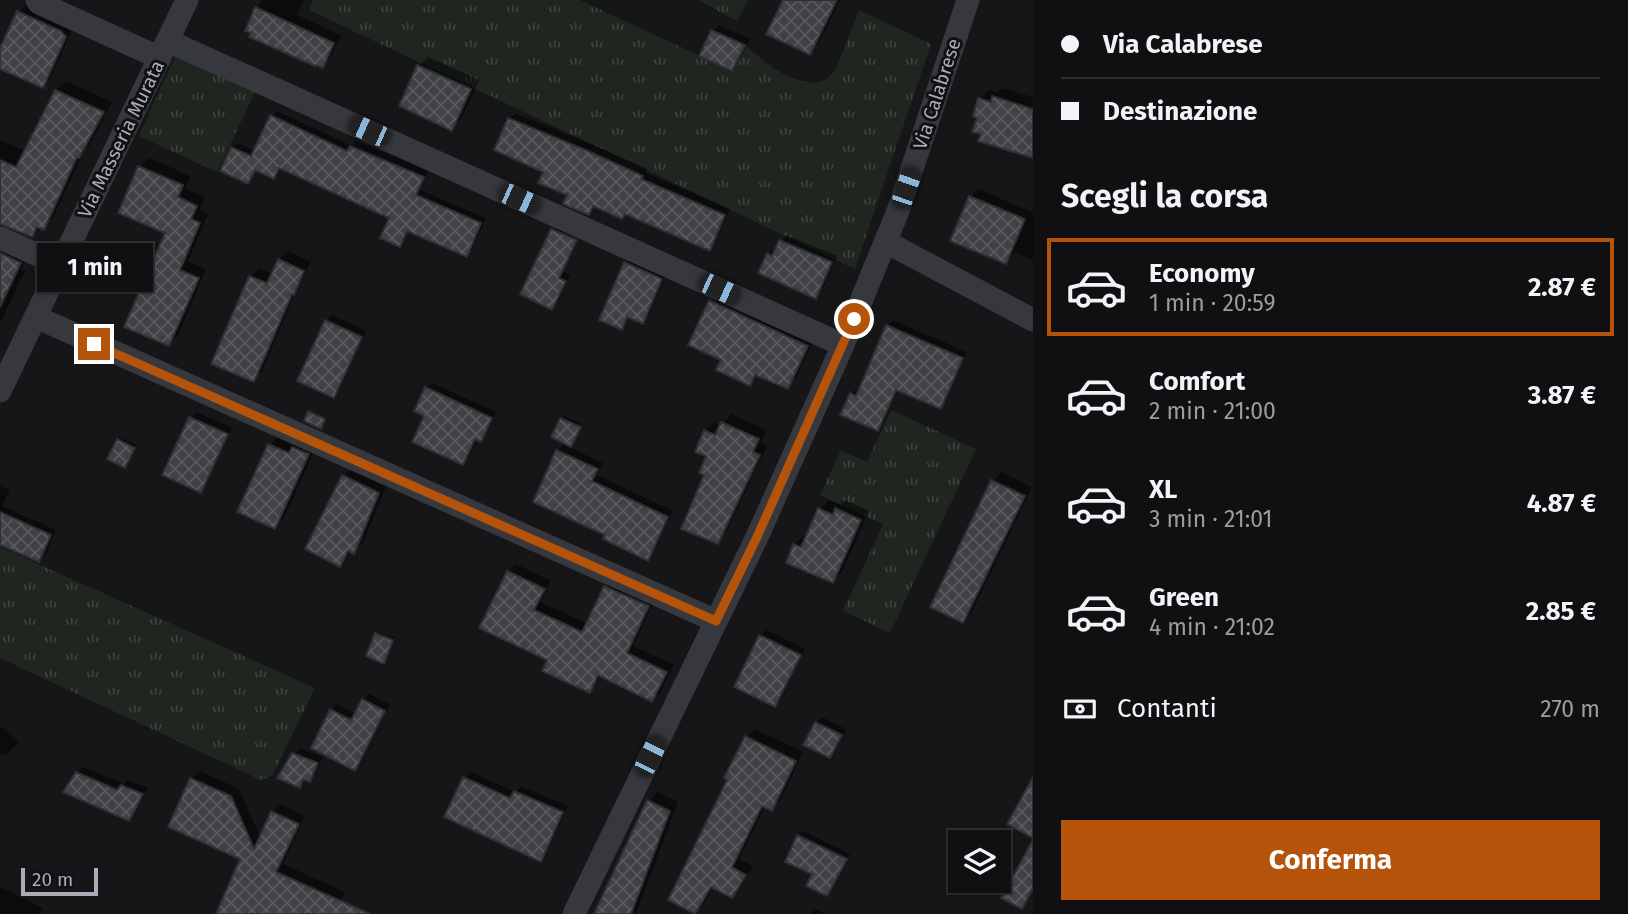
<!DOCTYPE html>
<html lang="it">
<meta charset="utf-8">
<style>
body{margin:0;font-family:"Fira Sans",sans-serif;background:#19191b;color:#f1f3f6;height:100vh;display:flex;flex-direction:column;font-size:26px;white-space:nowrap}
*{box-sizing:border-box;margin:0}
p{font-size:23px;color:#9c9d9f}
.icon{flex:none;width:38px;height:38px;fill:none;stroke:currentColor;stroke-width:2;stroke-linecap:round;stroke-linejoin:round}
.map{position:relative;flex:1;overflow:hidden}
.sheet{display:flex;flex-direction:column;background:#101012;width:595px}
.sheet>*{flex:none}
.guide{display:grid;align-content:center;height:154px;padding:0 28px;background:#101012}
.controls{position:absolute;left:948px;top:830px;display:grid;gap:14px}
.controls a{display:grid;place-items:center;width:63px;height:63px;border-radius:0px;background:#101012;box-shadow:0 2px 5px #0004,0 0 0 2px #303032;font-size:35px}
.scale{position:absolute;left:21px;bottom:18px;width:77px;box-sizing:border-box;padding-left:7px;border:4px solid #a8adb8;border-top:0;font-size:19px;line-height:24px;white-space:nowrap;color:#a8adb8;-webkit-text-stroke:5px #111113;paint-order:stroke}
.end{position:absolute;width:32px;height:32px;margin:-16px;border:9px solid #b45309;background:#fff;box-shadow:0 0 0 4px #fff}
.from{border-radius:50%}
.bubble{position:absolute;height:49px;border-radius:0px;background:#101012;box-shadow:0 2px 5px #0004,0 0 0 2px #303032;font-size:23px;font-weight:700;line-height:49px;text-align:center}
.car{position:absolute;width:21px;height:42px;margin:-21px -10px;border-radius:9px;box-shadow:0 0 5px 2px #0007;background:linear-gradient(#222 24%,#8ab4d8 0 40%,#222 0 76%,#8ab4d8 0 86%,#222 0)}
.guide b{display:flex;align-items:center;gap:24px;height:66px;font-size:26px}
.guide b+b{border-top:2px solid #303032}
.guide i{width:18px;height:18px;background:#f1f3f6}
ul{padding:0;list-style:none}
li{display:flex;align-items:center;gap:21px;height:98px;margin:0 14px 10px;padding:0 14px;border:4px solid transparent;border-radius:0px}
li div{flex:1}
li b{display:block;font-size:26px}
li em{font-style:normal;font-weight:700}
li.selected{border-color:#b45309}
li>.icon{width:63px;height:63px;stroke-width:1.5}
h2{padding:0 28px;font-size:32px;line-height:84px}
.pay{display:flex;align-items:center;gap:18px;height:77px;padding:0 28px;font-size:26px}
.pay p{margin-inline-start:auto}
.cta{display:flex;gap:14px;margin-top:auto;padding:14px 28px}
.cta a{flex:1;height:80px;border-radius:0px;background:#b45309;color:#fff;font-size:28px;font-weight:700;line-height:80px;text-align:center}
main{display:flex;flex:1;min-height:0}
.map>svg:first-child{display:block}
.grass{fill:url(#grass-tufts)}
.shadow{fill:#0007}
.building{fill:url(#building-cross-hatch);stroke:#303034;stroke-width:2}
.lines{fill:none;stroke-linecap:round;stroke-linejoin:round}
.street{stroke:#37383d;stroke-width:23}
.route{stroke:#b45309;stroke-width:9}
.labels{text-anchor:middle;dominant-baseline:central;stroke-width:6;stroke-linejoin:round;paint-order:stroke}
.street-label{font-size:19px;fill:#a8adb8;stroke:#111113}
</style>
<main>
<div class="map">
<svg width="1033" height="914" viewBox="0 0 1033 914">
<defs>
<pattern id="grass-tufts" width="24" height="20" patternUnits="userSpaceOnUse" patternTransform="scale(1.75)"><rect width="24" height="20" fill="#1e261f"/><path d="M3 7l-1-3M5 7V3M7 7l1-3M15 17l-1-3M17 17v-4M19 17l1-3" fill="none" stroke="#3c433d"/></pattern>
<pattern id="building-cross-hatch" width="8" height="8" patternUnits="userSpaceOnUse" patternTransform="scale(1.75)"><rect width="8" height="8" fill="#404145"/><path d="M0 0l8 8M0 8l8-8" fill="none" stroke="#595a5e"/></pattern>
</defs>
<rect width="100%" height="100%" fill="#161618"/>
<path class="grass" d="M313,0h267l152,71 13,-26c18,17 62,53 86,30 8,-8 22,-51 28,-65l72,34 -76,225 -546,-259z
M698,0h50l-11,21z
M176,54l80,36 -39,82 -78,-36z
M891,410l85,39 -86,184 -47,-22 40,-87 -63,-29 21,-45 26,12z
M0,547l315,141 -43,88 -11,4 -261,-122z"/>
<path class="shadow" d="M262,0h41l-6,15 44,20 -11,23 -7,8 -76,-36z
M785,0h55l-22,44 -9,9z
M27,4l46,24 -22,49 -9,9 -42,-19v-14l19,-41z
M719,25l31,14 -12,24 -6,6 -30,-14 11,-24z
M428,57l51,23 -18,39 -9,9 -33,-62z
M66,81l46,21 -23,44 -5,5 -31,67 -21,17 -32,-13v-82l26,11 30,-60z
M1002,88l31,9v59l-49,-23 -5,-16 1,-18 9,-9 9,2z
M277,111l75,35 5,-5 71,30 -8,19 66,28 -14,31 -6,6 -57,-25 -9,15 -9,-28 -110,-50 -7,9 -17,-7 -10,13 -14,-34 5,-5 17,8 17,-35z
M515,113l79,32 53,24 -1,4 84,36 -15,34 -5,6 -84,-36 -4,4 -27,-12 -7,8 -43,-42 -36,-52z
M149,158l42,18 -6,12 20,9 -6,13 9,4 -20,47 18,8 -28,66 -9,9 -2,-112 -27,-65z
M978,189l54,23 1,-3v52l-18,-9 -9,10 -36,-65z
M558,224l23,10 -18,38 7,3 -12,27 -6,5 1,-77z
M786,235l51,21 -15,35 -6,6 -48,-43 6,-5 3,1z
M0,238l29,15 -8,17 4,1 -25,52z
M288,251l23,11 -14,26 -35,84 -9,8 -3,-103 9,-9 14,6 6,-14z
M631,257l36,16 -19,43 -6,6 -12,-6 -9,12 4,-65z
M719,292l96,45 -19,41 -9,9 -28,-13 -10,10 -26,-25 -13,-57z
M332,315l34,16 -27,59 -6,6 -7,-75z
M893,320l74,32 -21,49 -5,6 -43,-18 -15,35 -5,5 -27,-35 6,-5 3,1 27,-64z
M432,383l64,29 -10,22 -5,6 -3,-2 -9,19 -6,6 -37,-48v-27z
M197,412l35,16 -26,57 -5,6 -10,-73z
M731,414l36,16 -6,13 6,3 -41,86 -9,10 -10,-68 1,-18 -3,-25 9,-9 7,4z
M564,416l18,8 -8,18 -5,5 34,16 -6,12 76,36 -20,42 -6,5 -39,-24 -50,-83 8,-9 -12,-5z
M279,436l38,9 -33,73 -9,9 -35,-16 30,-66z
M121,438l15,7 -9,18 -9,-23z
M353,467l34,17 -24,59 -9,9 -2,-1 -12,14 -33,-16 36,-73z
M1002,472l30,15 -60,125 -9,9 30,-140z
M0,486l10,4 -8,16 54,24 -11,25 -6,5 -39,-18z
M829,500l11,5 5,-5 24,11 -27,61 -9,9 -39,-36 9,-9 4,1 13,-28z
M516,564l35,17 -10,21 47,22 17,-37 8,-7 42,19 -22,47 41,19 -14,28 -8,7 -51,-25 -11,16 -41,-32 -41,-87z
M766,630l39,19 -24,50 -6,6 -14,-69z
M379,632l15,6 -10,24 -8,-28z
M369,694l21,10 -29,59 -6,6 -24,-59 6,-6 19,10 7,-14z
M822,717l24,12 -10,21 -6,6 -14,-33z
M0,726l19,15 -13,15 -6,-3z
M755,729l48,23 -23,49 -9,8 -6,-3 -26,53 14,7 -13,22 -8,8 -18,-10 -10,18 -8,9 -25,-14 58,-120 18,-42z
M300,748l23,9 -8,17 -5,6 -4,-1 -7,7 -5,-32z
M83,767l41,17 4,-4 20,8 -14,25 -6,6 -51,-46z
M200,771l39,18 22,50 12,-27 8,-8 24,12 -22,48 62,28 -10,22h-117l24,-56 -50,-79z
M471,772l44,20 6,-6 47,20 -22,48 -6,6 -94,-43 19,-39z
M658,792l20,10 -42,112h-40l53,-113z
M803,831l47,23 -23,40 -13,-21 -16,-37z
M2,888l41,20 -3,6h-40v-24z
M815,909l10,5h-14z"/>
<path class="building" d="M783,0h54l-27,55 -44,-21z
M255,7l79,36 -11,25 -7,-3 -1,1 -66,-29 2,-4 -6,-2z
M17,11l44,20 5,6 -23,51 -43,-19v-21z
M711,30l34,15 -13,26 -33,-15z
M417,65l54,24 -19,42 -53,-25z
M55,90l49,22 -25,46 -2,-1 -33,73 -7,-3 -5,10 -32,-13v-64l16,7z
M992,96l41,13v49l-55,-17 3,-7 -9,-2 5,-14 -4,-2 5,-18 13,4z
M270,115l77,36 3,-5 74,31 -8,18 65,28 -14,34 -60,-26 -7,16 -20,-9 9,-20 -110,-50 -5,11 -19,-9 -7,14 -28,-13 11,-24 20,9z
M508,118l80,33 55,25 -2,3 84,36 -15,36 -85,-37 -3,5 -29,-13 -4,9 -26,-11 4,-9 -29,-12 5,-11 -49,-22z
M138,166l45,19 -5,12 19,9 -6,13 9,4 -20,47 19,8 -30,68 -45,-19 41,-94 -47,-20z
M969,196l56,23 -19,45 -56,-23z
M551,229l26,11 -18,38 7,3 -14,29 -32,-16z
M779,240l53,22 -16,37 -58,-26 9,-20 5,3z
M0,253l21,10 -21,44z
M278,259l26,12 -10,24 -2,-1 -38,88 -43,-18 38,-88 18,7z
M624,262l38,17 -19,45 -16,-7 -5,13 -23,-10z
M709,300l99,46 -20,43 -33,-14 -5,11 -34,-16 5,-10 -33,-15z
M325,320l37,17 -28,61 -37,-17z
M886,325l77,33 -22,51 -45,-19 -18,41 -38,-16 10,-22 6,3z
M425,387l67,31 -11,24 -6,-3 -12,26 -51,-23 12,-26 -10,-5z
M308,411l17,8 -4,10 -17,-8z
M189,417l39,17 -27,59 -39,-18z
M560,418l21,9 -10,20 -20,-10z
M721,422l38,17 -6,13 7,3 -42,89 -37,-15 23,-54 -5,-2 7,-17 -11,-4 9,-22 11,5z
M117,439l18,9 -10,20 -18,-9z
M268,444l21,9 3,-6 17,7 -34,75 -38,-17z
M556,450l42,19 -6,12 76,36 -20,44 -45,-22 2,-4 -72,-33z
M342,475l37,18 -25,61 -6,-3 -8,16 -35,-18z
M991,480l34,16 -62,127 -33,-16z
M818,508l15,7 2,-7 26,12 -28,63 -47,-20 7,-19 8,3z
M0,512l51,23 -12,27 -39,-17z
M507,571l38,18 -11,21 48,22 22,-46 45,20 -22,47 40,19 -15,30 -54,-27 -8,18 -48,-22 5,-11 -68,-32z
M375,633l18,7 -9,24 -18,-8z
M759,635l42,20 -26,52 -41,-20z
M362,699l23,12 -30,60 -44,-23 19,-39 21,11z
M815,722l27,13 -12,23 -27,-13z
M745,736l51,25 -24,50 -10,-5 -30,61 14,8 -14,23 -21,-11 -16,27 -27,-14 59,-120 -3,-2z
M292,753l26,10 -8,19 -7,-3 -3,9 -23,-10z
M76,772l41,18 4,-5 22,9 -14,27 -66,-29z
M463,777l47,21 4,-7 49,21 -22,50 -97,-45z
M1033,777v61l-26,-14z
M190,778l41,18 23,53 17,-38 28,13 -23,48 94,42h-154l24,-55 -72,-32z
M647,800l23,11 -39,103h-37z
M797,835l50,24 -20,37 -21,-10 6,-12 -27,-12z
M1033,840v48l-11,21 -21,-11z"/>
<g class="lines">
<path class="street" d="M37,0l2,3 121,55
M168,41l675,304
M0,238l60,27
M886,242l147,78
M36,317l680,304
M0,391l187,-391
M574,914l183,-377 86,-192 55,-134 70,-211"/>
</g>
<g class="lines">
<path class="route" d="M94,344l622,277 41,-84 97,-218"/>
</g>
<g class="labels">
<g class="street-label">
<text transform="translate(937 94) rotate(-72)">Via Calabrese</text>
<text transform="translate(121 139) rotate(-64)">Via Masseria Murata</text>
</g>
</g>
</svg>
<div class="controls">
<a><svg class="icon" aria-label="layers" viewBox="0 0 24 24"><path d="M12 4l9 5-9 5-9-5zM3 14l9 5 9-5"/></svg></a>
</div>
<div class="scale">20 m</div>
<i class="end from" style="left:854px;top:319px"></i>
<i class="end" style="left:94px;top:344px"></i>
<div class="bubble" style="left:37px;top:243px;width:116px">1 min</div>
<i class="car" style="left:369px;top:131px;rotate:294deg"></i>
<i class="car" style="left:906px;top:188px;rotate:19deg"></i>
<i class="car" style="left:519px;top:199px;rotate:114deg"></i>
<i class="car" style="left:719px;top:289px;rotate:115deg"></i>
<i class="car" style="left:650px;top:756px;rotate:26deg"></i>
</div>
<section class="sheet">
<div class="guide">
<b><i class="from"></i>Via Calabrese</b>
<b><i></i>Destinazione</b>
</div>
<h2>Scegli la corsa</h2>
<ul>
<li class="selected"><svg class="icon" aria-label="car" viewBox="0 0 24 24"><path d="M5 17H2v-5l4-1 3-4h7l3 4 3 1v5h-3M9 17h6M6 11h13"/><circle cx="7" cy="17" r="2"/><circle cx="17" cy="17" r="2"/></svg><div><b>Economy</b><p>1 min · 20:59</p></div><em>2.87 €</em></li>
<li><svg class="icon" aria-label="car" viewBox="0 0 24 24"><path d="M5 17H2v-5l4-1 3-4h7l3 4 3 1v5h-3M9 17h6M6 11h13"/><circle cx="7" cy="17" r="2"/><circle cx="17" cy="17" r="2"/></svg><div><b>Comfort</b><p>2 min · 21:00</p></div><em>3.87 €</em></li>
<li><svg class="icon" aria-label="car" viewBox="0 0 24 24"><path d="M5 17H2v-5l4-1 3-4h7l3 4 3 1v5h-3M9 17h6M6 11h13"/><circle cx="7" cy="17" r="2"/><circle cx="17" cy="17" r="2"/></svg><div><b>XL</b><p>3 min · 21:01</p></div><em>4.87 €</em></li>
<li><svg class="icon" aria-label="car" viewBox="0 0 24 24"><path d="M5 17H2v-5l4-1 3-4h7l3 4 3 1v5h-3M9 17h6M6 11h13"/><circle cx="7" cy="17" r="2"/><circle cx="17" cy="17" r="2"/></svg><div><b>Green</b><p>4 min · 21:02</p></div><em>2.85 €</em></li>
</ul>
<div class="pay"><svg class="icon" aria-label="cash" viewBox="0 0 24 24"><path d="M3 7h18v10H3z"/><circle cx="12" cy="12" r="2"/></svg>Contanti<p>270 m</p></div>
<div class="cta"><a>Conferma</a></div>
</section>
</main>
